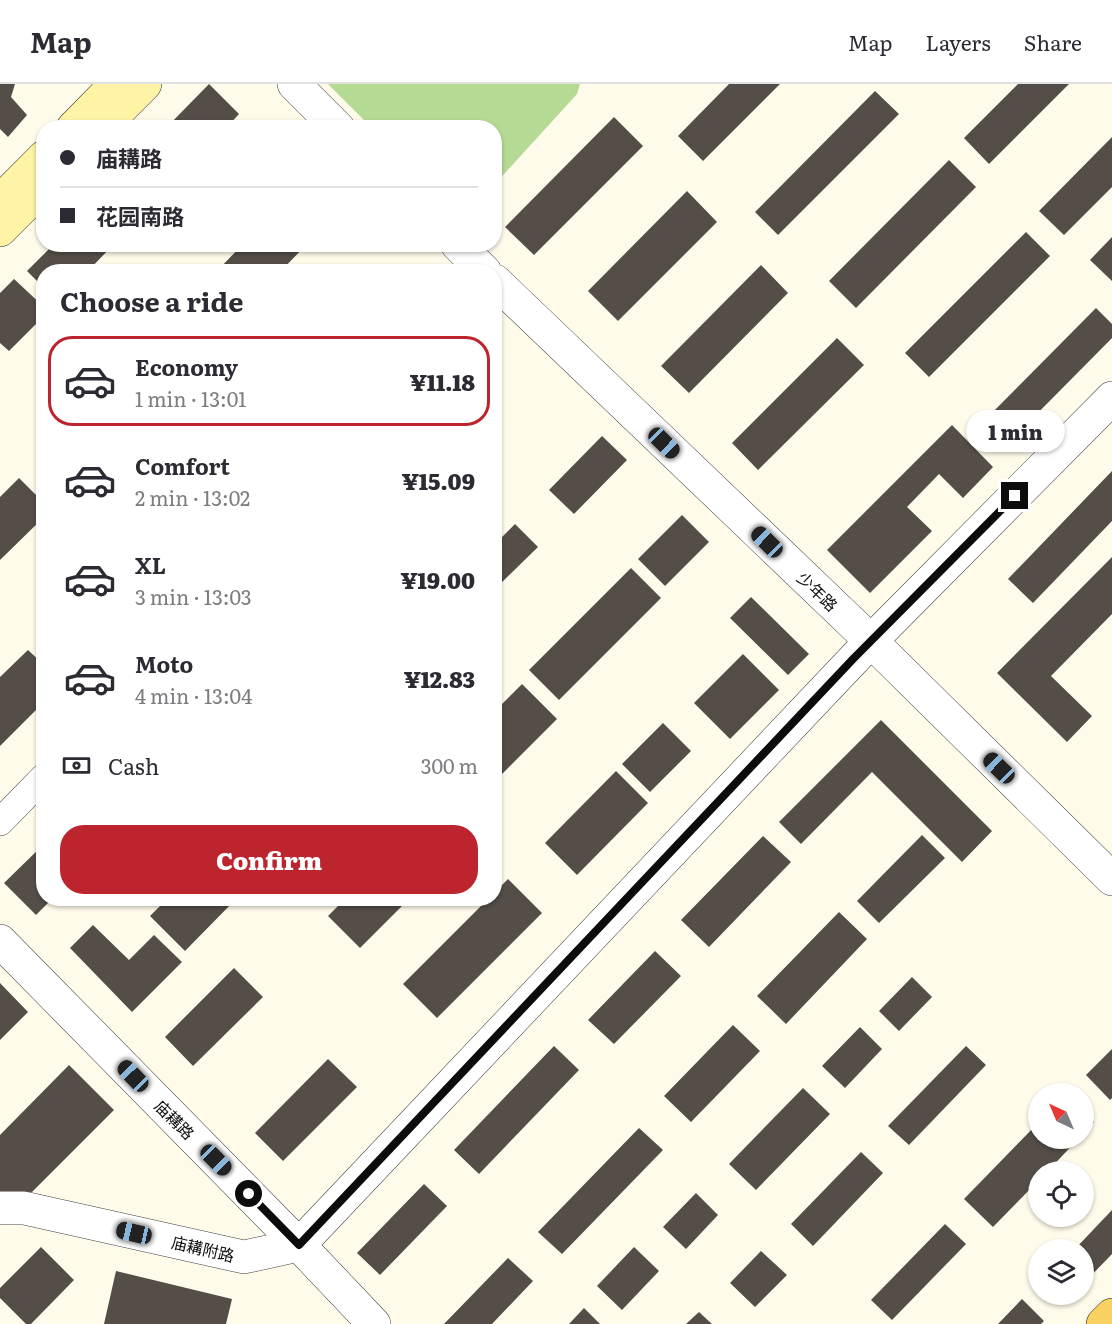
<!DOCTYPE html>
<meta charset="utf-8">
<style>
body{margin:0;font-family:Literata,"Noto Sans SC",serif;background:#f2f2f3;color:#2b2b33;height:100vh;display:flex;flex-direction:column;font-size:22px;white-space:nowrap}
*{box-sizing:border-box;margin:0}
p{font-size:20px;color:#7c7c81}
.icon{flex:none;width:33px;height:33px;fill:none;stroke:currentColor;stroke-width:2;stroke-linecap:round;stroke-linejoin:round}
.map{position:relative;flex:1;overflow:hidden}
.details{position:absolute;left:36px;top:180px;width:466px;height:642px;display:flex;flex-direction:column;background:#fff;border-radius:24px;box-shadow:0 2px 4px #0004}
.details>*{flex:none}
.hud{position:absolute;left:36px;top:36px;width:466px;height:132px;border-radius:24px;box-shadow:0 2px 4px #0004;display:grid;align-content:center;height:132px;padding:0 24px;background:#fff}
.needle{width:39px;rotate:316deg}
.buttons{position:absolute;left:1028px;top:999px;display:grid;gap:12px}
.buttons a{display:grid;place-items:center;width:66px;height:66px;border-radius:50%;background:#fff;box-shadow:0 2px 4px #0004;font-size:30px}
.end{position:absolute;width:27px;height:27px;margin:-14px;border:8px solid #0c0c0c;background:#fff;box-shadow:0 0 0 3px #fff}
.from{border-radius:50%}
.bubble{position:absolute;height:42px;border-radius:21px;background:#fff;box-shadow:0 2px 4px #0004;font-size:20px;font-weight:800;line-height:42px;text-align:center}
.car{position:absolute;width:18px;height:36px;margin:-18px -9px;border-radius:8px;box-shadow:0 0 4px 2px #0007;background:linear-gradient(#222 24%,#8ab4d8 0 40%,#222 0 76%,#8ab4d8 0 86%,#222 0)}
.hud b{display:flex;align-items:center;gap:21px;height:57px;font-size:22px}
.hud b+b{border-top:2px solid #e1e1e2}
.hud i{width:15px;height:15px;background:#2b2b33}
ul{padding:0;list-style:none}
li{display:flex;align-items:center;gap:18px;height:90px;margin:0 12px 9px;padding:0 12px;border:3px solid transparent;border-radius:24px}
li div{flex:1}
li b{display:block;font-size:22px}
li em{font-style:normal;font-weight:800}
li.active{border-color:#bc242e}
li>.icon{width:54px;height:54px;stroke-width:1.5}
h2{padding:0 24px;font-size:27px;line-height:72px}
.pay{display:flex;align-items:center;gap:15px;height:66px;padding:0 24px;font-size:22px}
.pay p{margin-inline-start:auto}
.action{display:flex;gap:12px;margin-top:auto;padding:12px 24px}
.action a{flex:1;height:69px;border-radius:24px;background:#bc242e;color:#fff;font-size:24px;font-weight:800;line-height:69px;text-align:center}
header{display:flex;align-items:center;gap:36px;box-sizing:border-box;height:84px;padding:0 30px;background:#fff;border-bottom:2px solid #e1e1e2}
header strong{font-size:28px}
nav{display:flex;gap:33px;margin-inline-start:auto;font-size:21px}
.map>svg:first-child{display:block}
.forest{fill:#b5da94}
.building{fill:#544d48}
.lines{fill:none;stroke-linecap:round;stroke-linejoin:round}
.minor-casing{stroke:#3f3f3f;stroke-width:28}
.tertiary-casing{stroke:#3f3f3f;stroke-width:34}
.secondary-casing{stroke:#2e2e2e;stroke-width:34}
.primary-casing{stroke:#1d1d1d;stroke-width:34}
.minor{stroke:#fff;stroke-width:27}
.tertiary{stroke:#fff;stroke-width:33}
.secondary{stroke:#fff3a6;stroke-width:33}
.primary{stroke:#f9d160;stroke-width:33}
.route{stroke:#0c0c0c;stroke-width:8}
.labels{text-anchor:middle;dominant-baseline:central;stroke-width:6;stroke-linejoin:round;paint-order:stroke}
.street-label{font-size:16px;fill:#0c0c0c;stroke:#fff}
</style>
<header>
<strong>Map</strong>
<nav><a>Map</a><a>Layers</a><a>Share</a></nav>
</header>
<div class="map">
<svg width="1112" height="1240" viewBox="0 0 1112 1240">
<rect width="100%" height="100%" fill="#fffbeb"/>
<path class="forest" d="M328,0h252l-3,10 -82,90v-56l-124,-1z"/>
<path class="building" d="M0,0h15l-4,13 16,18 -19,22 -8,-8z
M209,0l30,30 -13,14h-60z
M729,0h51l-77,77 -25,-25z
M1018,0h51l-80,80 -25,-26z
M875,7l24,23 -121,121 -23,-23z
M614,33l29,29 -109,109 -29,-28z
M1112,53v50l-48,48 -25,-24z
M949,76l27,27 -120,121 -27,-27z
M687,107l30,31 -99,99 -30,-30z
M1026,148l24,24 -121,121 -24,-24z
M1112,153v44l-22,-21z
M54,160h60l-27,28h-43v16l-17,-17z
M243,160h64l-27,28h-64z
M761,181l27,28 -99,100 -28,-27z
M14,195l30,28v9l-35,35 -9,-8v-50z
M1096,224l16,16v14l-109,110 -23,-23z
M837,254l27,27 -106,105 -26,-27z
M952,341l41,42 -30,31 -24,-24 -32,33 25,24 -62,62 -43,-43z
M602,352l25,24 -53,54 -25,-24z
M1112,387v50l-79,82 -25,-24z
M19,394l25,25v14l-44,43v-63z
M682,431l27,27 -44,44 -27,-27z
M515,440l23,23 -43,42v-45z
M1112,473v57l-61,62 41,40 -25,26 -70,-69z
M631,484l30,30 -102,102 -30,-30z
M751,513l58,57 -21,21 -58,-57z
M28,566l16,15v37l-44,44v-69z
M743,570l36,36 -49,49 -36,-36z
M522,600l35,35 -62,62v-70z
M881,636l111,111 -30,31 -90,-90 -71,72 -22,-22z
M663,639l28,28 -41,41 -28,-28z
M616,687l32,32 -71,72 -32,-32z
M922,751l23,23 -66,65 -22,-22z
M763,752l28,26 -82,85 -28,-27z
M44,760v54h9l-17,17 -32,-32z
M508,795l34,34 -105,105 -34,-34 86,-86h6v-6z
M168,814h69l-52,53 -35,-35z
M346,814h64l-50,50 -32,-32z
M839,828l28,27 -81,85 -29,-28z
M93,841l36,35 25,-25 28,27 -50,50 -62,-64z
M655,867l26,25 -67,68 -26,-24z
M234,884l29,29 -70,69 -28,-29z
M912,893l20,20 -33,34 -20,-20z
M0,899l28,29 -28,28z
M733,941l27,26 -69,71 -27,-26z
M860,943l22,22 -37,39 -23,-22z
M554,962l25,24 -100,104 -25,-24z
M966,962l20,19 -77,80 -21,-19z
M1112,965v49l-2,2 -24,-25z
M328,975l29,28 -74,74 -28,-28z
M69,981l45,45 -82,82 -32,-1v-56z
M803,1004l27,26 -74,76 -27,-26z
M1083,1027l11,11 -11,12z
M1038,1039v15h41l-32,34h-9v9l-45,46 -29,-28z
M639,1044l24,22 -101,104 -24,-22z
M861,1068l22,21 -70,73 -22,-22z
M424,1100l23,22 -67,69 -23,-22z
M696,1109l22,22 -32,34 -23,-22z
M1112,1126v44l-29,30v-34h-9z
M945,1140l21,20 -74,76 -21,-20z
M41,1163l33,33 -43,44h-5l-26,-26v-10z
M634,1163l25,24 -37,39 -25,-24z
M761,1167l26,24 -32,32 -25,-24z
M508,1174l25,23 -41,43h-48z
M116,1187l116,28 -6,25h-122z
M1022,1215l22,22 -3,3h-43z
M584,1224l16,16h-31z
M699,1228l13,12h-26z"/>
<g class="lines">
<g class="minor-casing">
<path id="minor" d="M0,738l44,-45"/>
</g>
<g class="tertiary-casing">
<path id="tertiary" d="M294,0l44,44
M457,160l28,28
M495,197l376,360 241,238
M0,857l299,304 75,79
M0,1124h24l220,49 55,-12 572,-604 241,-243"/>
</g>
<g class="secondary-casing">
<path id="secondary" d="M107,38l38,-38
M73,44l43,-44
M5,112l39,-39
M0,146l44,-44"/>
</g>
<g class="primary-casing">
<path id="primary" d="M1103,1240l9,-9"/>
</g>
<use href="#minor" class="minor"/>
<use href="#tertiary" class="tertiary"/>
<use href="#secondary" class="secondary"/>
<use href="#primary" class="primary"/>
</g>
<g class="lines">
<path class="route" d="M249,1110l50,51 555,-587 161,-162"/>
</g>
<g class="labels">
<g class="street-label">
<text transform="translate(818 507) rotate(44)">少年路</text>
<text transform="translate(175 1035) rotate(45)">庙耩路</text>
<text transform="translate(203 1164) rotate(13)">庙耩附路</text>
</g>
</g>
</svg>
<div class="buttons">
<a><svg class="needle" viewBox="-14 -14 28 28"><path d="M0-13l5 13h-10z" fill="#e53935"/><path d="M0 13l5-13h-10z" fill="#7c7c81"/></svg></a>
<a><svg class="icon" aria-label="locate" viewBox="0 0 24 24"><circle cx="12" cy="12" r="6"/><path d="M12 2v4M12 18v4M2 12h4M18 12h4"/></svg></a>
<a><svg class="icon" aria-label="layers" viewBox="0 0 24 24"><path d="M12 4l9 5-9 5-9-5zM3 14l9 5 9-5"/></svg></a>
</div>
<i class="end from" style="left:249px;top:1110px"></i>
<i class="end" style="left:1015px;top:412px"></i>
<div class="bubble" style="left:966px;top:326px;width:99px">1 min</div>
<i class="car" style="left:664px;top:359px;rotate:134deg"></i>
<i class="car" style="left:767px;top:458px;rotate:314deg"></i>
<i class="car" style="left:999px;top:684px;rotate:314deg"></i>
<i class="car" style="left:133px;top:992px;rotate:316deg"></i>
<i class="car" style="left:216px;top:1076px;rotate:135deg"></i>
<i class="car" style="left:134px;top:1149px;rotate:283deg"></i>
<div class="hud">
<b><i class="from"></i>庙耩路</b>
<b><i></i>花园南路</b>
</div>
<section class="details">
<h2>Choose a ride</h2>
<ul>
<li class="active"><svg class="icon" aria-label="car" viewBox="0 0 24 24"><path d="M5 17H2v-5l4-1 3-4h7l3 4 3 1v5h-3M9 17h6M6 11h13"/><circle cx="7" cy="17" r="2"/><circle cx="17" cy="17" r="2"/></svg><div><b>Economy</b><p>1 min · 13:01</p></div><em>¥11.18</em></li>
<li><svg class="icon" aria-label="car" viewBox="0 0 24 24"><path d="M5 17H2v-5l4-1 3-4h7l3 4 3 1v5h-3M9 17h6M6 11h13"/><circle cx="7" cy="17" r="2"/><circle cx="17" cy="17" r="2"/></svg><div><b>Comfort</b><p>2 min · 13:02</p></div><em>¥15.09</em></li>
<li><svg class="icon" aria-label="car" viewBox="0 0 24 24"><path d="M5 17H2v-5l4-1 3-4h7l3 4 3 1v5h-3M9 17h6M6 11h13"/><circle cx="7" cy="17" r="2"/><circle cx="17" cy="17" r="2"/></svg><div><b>XL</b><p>3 min · 13:03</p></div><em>¥19.00</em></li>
<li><svg class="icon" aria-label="car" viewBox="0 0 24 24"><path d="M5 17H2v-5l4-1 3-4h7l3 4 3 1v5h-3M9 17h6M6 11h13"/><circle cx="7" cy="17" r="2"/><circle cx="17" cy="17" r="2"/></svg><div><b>Moto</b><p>4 min · 13:04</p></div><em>¥12.83</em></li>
</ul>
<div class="pay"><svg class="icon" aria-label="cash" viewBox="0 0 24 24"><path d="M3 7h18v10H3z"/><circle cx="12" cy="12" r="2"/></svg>Cash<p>300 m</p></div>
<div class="action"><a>Confirm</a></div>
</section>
</div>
